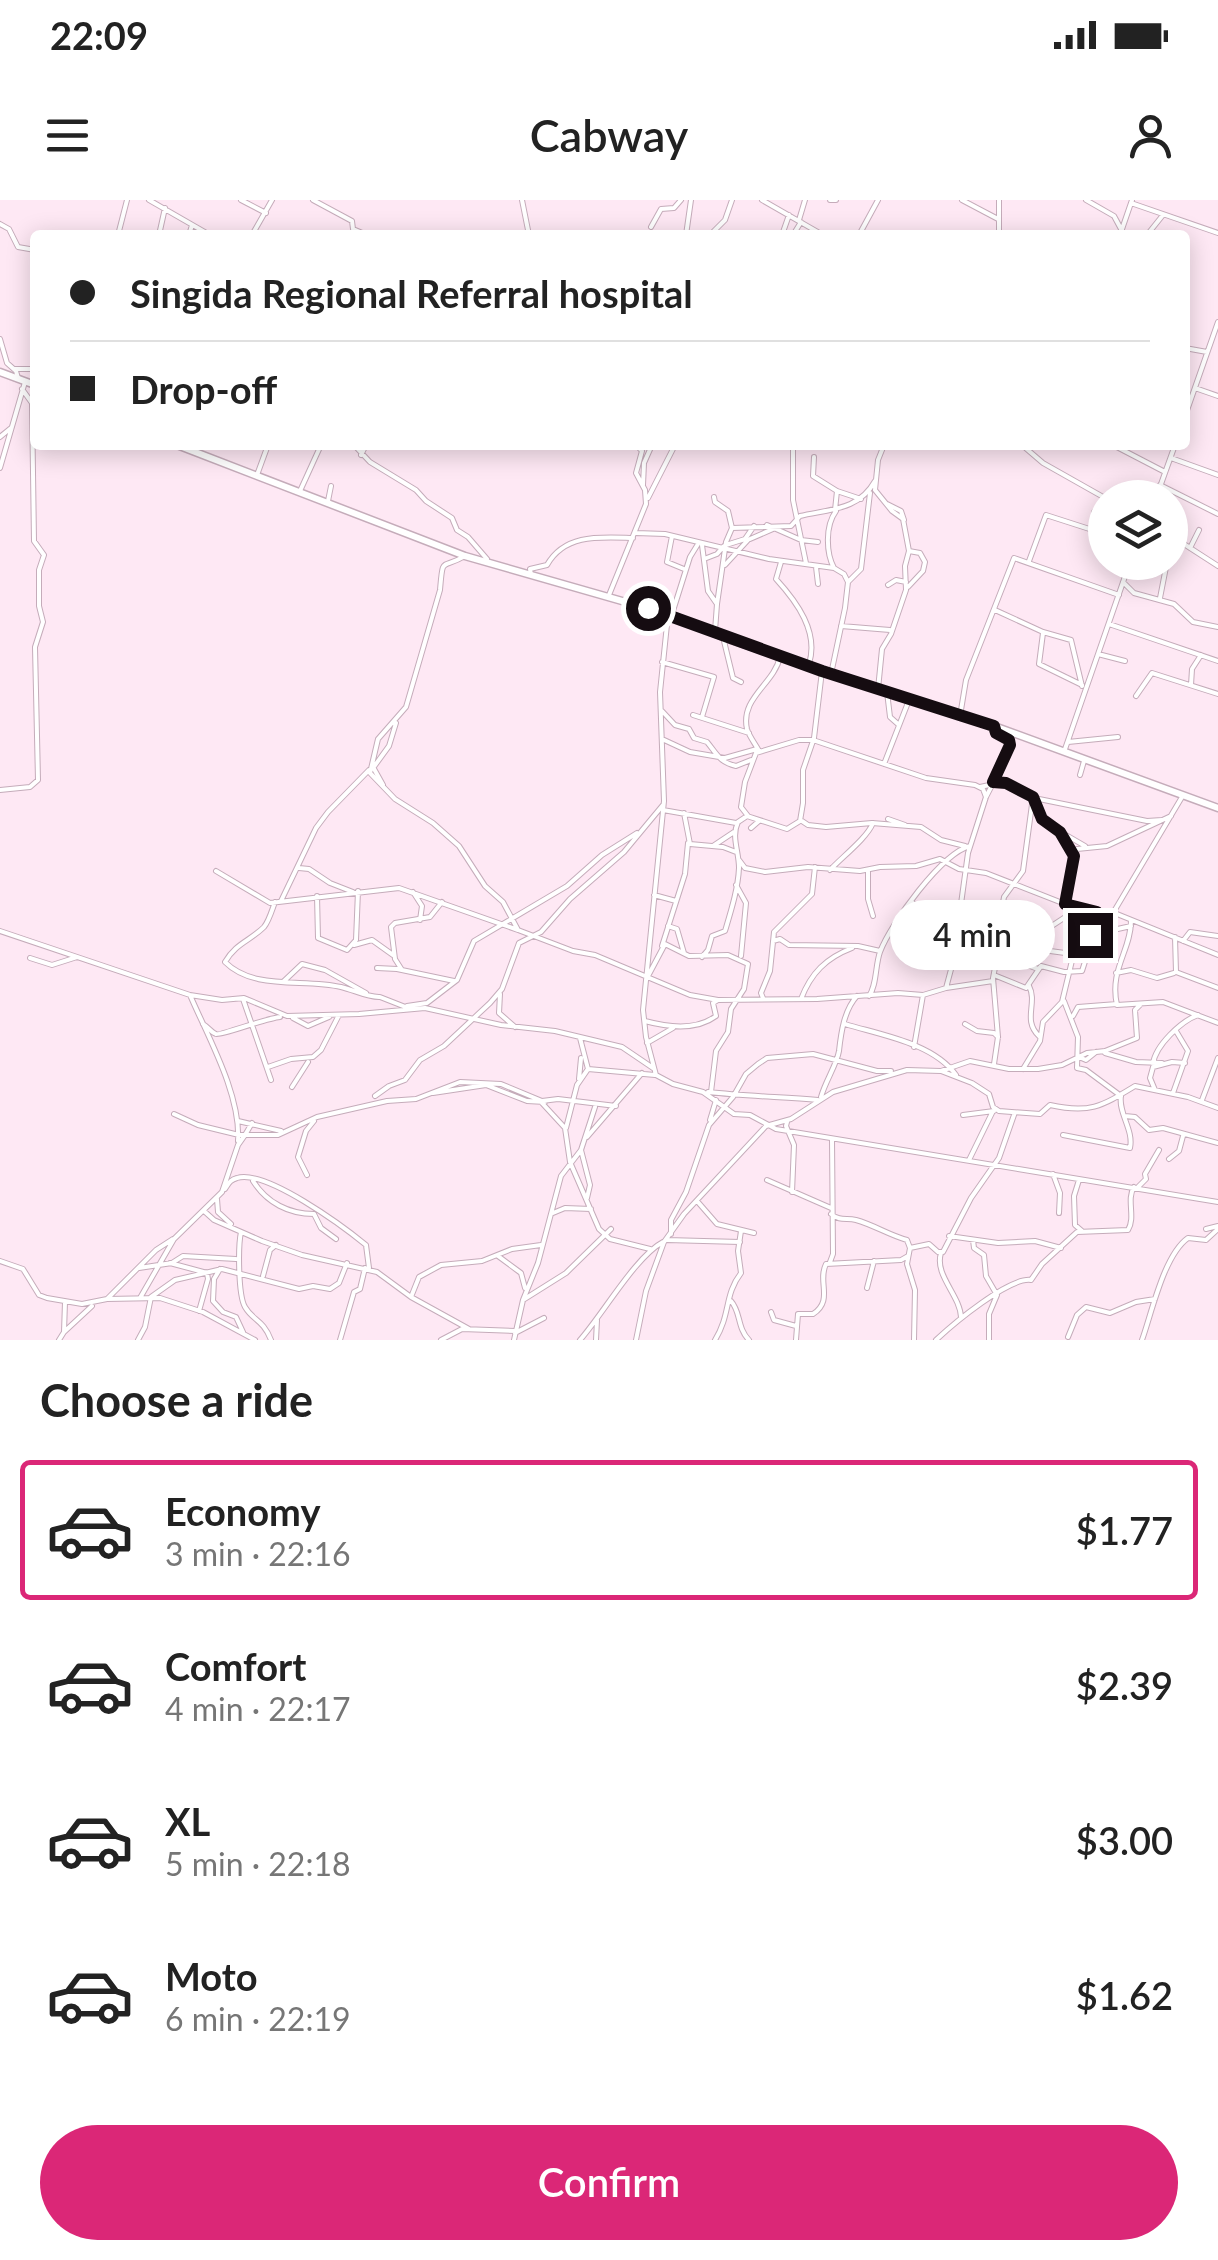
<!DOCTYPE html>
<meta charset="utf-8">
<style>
body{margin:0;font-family:Lato,sans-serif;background:#f2f2f2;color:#222;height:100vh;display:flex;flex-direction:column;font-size:38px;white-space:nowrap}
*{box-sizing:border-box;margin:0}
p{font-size:32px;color:#767676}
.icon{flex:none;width:55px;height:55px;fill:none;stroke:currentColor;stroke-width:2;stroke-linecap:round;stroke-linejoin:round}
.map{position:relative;height:1140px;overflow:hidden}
.panel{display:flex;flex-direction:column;background:#fff;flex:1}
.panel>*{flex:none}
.top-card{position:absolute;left:30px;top:30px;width:1160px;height:220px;border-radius:10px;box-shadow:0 5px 25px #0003;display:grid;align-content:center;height:220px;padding:0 40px;background:#fff}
.controls{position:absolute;left:1088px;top:280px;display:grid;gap:20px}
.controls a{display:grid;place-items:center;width:100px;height:100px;border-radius:50%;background:#fff;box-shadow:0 5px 25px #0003;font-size:50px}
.end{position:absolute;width:45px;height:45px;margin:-22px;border:12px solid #150c11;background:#fff;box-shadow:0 0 0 5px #fff}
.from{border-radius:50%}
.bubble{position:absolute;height:70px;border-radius:35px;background:#fff;box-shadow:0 5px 25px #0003;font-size:32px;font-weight:600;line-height:70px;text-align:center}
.top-card b{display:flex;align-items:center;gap:35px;height:95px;font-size:38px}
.top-card b+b{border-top:2px solid #e0e0e0}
.top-card i{width:25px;height:25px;background:#222}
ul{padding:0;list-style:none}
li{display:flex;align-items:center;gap:30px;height:140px;margin:0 20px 15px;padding:0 20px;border:5px solid transparent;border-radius:10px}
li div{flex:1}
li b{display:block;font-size:38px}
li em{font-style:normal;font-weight:600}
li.active{border-color:#db2777}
li>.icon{width:90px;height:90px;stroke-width:1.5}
h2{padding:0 40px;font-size:45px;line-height:120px}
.action{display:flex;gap:20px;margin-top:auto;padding:20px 40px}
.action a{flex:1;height:115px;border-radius:60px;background:#db2777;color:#fff;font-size:40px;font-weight:600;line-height:115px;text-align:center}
.status{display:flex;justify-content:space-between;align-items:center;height:70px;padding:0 50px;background:#fff;direction:ltr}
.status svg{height:28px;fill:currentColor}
header{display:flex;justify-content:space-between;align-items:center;height:130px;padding:0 40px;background:#fff;font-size:45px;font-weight:600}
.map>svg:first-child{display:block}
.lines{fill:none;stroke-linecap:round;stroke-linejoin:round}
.street-casing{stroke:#c5acba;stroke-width:6}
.secondary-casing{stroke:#c5acba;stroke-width:9}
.street{stroke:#fff;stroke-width:4}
.secondary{stroke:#fff;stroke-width:6}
.route{stroke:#150c11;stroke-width:12}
</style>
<div class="status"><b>22:09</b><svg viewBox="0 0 49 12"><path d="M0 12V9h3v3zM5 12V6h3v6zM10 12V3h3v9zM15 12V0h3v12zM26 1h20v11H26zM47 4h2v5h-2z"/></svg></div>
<header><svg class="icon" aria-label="menu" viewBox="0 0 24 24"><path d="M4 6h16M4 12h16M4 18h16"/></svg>Cabway<svg class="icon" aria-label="person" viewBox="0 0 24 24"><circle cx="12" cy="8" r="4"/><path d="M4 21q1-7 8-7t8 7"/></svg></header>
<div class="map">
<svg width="1218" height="1140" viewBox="0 0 1218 1140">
<rect width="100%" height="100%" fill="#fee8f4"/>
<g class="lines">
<g class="street-casing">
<path id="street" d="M149,0l61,35
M241,0l25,13
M313,0l39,21 1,8 14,6
M522,0l7,35
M762,0l61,35
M830,0h6
M962,0l36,19
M1086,0l28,16 7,13
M1131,3l87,30
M799,20l6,-20
M0,24l9,5 9,18 17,3
M651,27l10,-18 13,-1 7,-8
M712,33l13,-13 7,-20
M118,35l9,-35
M159,35l6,-27
M189,35l3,-10
M252,35l20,-35
M686,35l5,-35
M782,35l7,-20
M793,35l8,-13
M859,35l19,-35
M999,35v-35
M1120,35l12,-35
M1147,35l16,-20
M0,139l7,24 9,8 2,7
M1185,148l22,4
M14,169h21
M1195,188l23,8
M1185,216l33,-94
M0,237l11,-9
M354,245l16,17 46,28 10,11 26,17 5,12 11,7 19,22
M793,245v55l13,63
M1022,245l21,18 62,35
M1113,245l52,27
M361,255l5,-10
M814,257l-1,19 24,15 24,8
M1171,258l47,17
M0,268l25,-86
M257,275l11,-30
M643,285l1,-22 8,-18
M1160,285l58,29
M300,291l21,-46
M714,297l1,5 13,9 4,17
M648,298l27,-53
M1156,298l19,-53
M328,301l3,-15
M887,304l14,7 3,9
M835,310l2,-19
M767,325l34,15 17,2
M636,333l29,1 104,25 65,9 10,6 4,8 -3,26 -14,66
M1102,333l-8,-21 11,-12
M1170,335l48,31
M672,336l-5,26 17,7
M750,339l23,-10
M702,345l6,46 9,13 -2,27
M726,345l19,-6 9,-13
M1190,348l9,-18
M465,356c-24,14 -22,-1 -25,34l-34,117 -28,32 -8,34 25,26 38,24 26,23 26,40 18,16 15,28 55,21 22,4 95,40 28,5
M704,359l13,-5 7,-8
M1029,361l17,-46 59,19
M781,362l-5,17c21,23 43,53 33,85
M725,365l23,-25
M816,367l2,17
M834,368c-8,-15 -9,-42 2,-57
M531,375l-1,-6 17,-4c18,-32 54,-28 86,-27
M848,382l13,-13 9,-76
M1123,382l11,11 40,11 19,18 25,5
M888,385l8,-5 10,2
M908,387l15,-16 2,-9 -5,-9 -11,-2
M609,395l37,-91 -1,-14 -9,-17 6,-22 -6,-6
M1160,398l7,-36
M717,404l9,-62 6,-14 59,-2 9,-10c31,-7 59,-6 75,-35
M995,410l48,22 28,8 11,46
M672,414l18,-57 8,-13
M668,415l-8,77 4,109 -21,209 3,27 10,38 17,9 30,8 31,22 16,1 26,14 442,73
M1109,424l109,37
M841,426l49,4
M1043,433l-4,31 43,21
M723,437l10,41 8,4
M1098,454l27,7
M662,462l52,15 -12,40
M1191,485l1,-16 9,-14
M878,489l4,-40 9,-15 15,-44 -1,-24 4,-15 -6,-32 -11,-8 -17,-21 3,-30 6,-15
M887,492l3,25 9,8
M1136,496l16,-23 66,21
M662,511l13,14 14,4 5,9 13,4c10,12 12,20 29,24l15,-6
M693,515l56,18
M960,516l6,-36 48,-122 105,37
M662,539l28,13 35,6 32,-9
M1068,542l50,-5
M759,551c-3,-6 -10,-15 -12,-22 -7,-31 27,-45 33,-72
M1064,552l66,-190
M884,564l25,-64
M373,567l10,18
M373,568l16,-22 7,-23
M1080,575l4,-14
M980,587l23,-5 36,17 108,22 15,-1
M0,590l30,-3 8,-7 -3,-133 8,-25 -4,-16v-36l5,-15 -10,-14 -2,-138 -10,-14
M1033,597l14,27 38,22
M663,610l73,13
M684,613l6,31 33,3 13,5
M748,616l-7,-9 4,-25 11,-29 43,-13h14l113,38 49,7 8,4 3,8
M888,619l17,6
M802,621l6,4 18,2 46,-4 49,4 20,13 24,6
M751,628l8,-7
M1061,635l13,22
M713,646l21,-14
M739,660l6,8 20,4 43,-5 52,4 20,-4 36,-1 24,-7 19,10 27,4 79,31 52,10 101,41
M299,668l10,1 21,14 23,9
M830,670c12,-13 37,-32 43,-47
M868,670v29l5,17
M216,671l54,32 129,-15 119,42
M736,685l10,18 -5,53
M413,692l9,14 -2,14
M654,695l22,6
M317,696l1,42 29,12 9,-10 2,-49
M281,701l35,-73 12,-16 41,-42
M911,701l10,11 -6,23
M275,702c-3,8 -6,19 -11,25 -14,14 -28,16 -39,35 29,29 79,16 116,25 13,3 25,10 38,10
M1065,704l12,-55 30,-3 64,-30
M1113,713l69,-116
M940,716l18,2
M1131,721c0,29 -22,49 -14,84l46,-3 55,21
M668,726l9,3 7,24
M0,731l190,64 32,5 22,-2 43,18 72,-2 66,-6 76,17 54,6 67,16 31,21
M1091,735l40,-9
M1175,737l1,35 42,16
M773,741l7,-2 9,6 69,1 22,5
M1183,741l7,-9 28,4
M354,745l18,-5 21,15
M662,746l23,-72 3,-31
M1028,748l37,5 10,-4
M702,757l6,-7 4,-14 13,-5c6,-20 13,-42 14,-63 0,-17 -8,-31 -1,-46l9,-6 40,13 13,-8 3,-18v-33l11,-32 8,-67
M30,758l22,7 25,-8
M377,768l20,1 57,12
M1038,769l-19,-7 13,-23 47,-31
M402,770l-7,-11 -4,-32 4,-4 35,-6 12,-15
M1116,773l15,-3 26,8 17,-5
M994,775l32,13 15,-22 23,6 18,-1 8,-25 2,-25
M648,776l17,-32 24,12 39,-1 20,9 -4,25 -13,20 -3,23 -12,19 -5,41
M283,782l19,-18 23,6 41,23
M1029,786c9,17 -7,34 10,50
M946,788l47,-7
M500,794l-1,19 16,14
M190,795c18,42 51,100 48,146
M869,796c8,-11 6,-30 11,-44 11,-29 62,-99 90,-106
M380,797l28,11
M763,798l-2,-5 9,-22 4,-39 38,-38 3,-27
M243,799l28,81
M801,799c10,-26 25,-41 51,-51
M1064,801l14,36 -1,31 9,2 35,26
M407,806l20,-3 30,-23 17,-39 93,-55 35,-31 35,-22
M1073,816l5,-9 39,-3
M293,818l15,8 21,-9
M645,821c22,6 51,10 71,-5l-3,-13 5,-3 99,-1 81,-6 25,2 23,-7 7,-26 15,-109 18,-56 24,-47 -1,-11 -13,-6 -2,-6
M203,824c5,3 8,8 13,10 3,2 51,-16 64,-17
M845,824c36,11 88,19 111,51
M965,824l12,7 17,2 4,4
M580,838l8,31 67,6
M647,843l26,-15
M914,847l9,-52
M1105,853l31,9 26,1
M1079,857l7,3 10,-8
M994,864l4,-27 -5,-59 5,-26 1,-27 5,-28 19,-26 10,-74
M1153,864c2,-18 28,-43 45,-49
M268,867l23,-8 22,-2 8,-7 17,-33
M1023,869l17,-28 3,-19 19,-20 14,-58 17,-30
M941,871l29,-10 39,8h29l24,-4 25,-12 18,-2 32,-13 -2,-28 5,-5
M579,879l2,-21
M292,887l16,-25
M1155,890l-5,-12 3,-11 19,-5 13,1
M708,892c37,4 73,5 110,8
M433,893l53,-8 41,16 18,1
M1173,893l15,-42 -12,-20
M375,896l14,-10 16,-6 15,-20 24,-14 46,-43 12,-14 17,-46 22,-11 29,-33 54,-47 39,-47
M821,897c4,-15 16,-33 18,-46 2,-18 5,-41 18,-55
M1202,900l16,-42
M542,903l23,25 5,34 29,67 11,10 40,10
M174,914l24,11 41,10h6l7,-12
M963,915l31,-4
M1125,916l10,1 14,13 14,-2 55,15
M710,920l6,-20
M238,921l43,10
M787,922l-1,4 8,19 -2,47
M566,928l11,-43 11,-16
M1063,935l67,13c4,-18 -12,-35 -9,-52
M587,937l55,-64
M1169,959l10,-8 4,-15
M969,960l24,-49
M1053,974l7,19 -1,20
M307,975l-9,-18 8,-26 8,-10
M767,980l64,28
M1079,980l-5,16 1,29 7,6
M253,981c14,22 36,33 61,33l7,14 15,11
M1138,987l8,-8 -1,-5 14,-24
M225,989c4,-6 5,-9 12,-11 29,-9 107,49 129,67l3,23
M587,998l3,-13 -9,-35 14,-43
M217,999l1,13 13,12
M697,1001l20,23 37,9
M204,1011l10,9 48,21 40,14 75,17 34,25 58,32
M553,1013l12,-5 26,1
M831,1014c9,7 14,4 25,6 18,5 33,15 51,20l3,8 -3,16 8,26 -1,50
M1206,1029l12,-3
M241,1032c-3,14 -3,63 4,75 8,14 18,12 26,33
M671,1034v-14l15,-28 23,-67 24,-28 13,-23 12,-10 9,-6 46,-4 64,17h14
M949,1036l49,7 37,-2 26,7
M667,1040l73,2
M973,1040l1,8 10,7 2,21 11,19 -8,19v26
M910,1048l19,-4 9,8h5l28,-54 28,-40 15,-43
M941,1053c-7,22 19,42 20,64
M498,1056l23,17 4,15
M0,1061l23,8 16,26 8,3 35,6 25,-5 53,-1 43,14 52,28
M830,1062l3,-8 -1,-115
M170,1063l37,10 1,6 -9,32
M139,1068l33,-5 11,-7 53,3
M220,1069l-6,10 -1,22 10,11 13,5 7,15
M263,1076l7,-26 6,-5
M867,1088l7,-27
M411,1097l8,-20 22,-12 41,-4 30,-12 29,-4
M140,1098l34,-59 48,-47 16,-47 7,-10h33l39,-18 70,-16 29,-2 44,-17 41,2 41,17 16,-2 58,7
M107,1099l49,-49 17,-11
M523,1100l15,-37 23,-87 20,-26
M731,1101c10,11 6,27 18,39
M771,1112l3,8 22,6
M64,1132l28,-26
M515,1133l29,-15
M1068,1137l9,-22 9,-8 24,6 26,-11 19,-3
M59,1140l5,-8 1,-30
M138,1140l7,-13 6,-30 24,-17 47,-11 77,20 14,-3 17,3 9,-6 8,-20
M340,1140l14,-48 6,-3 5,-21
M441,1140l21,-11 54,2
M514,1140l9,-40 43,-27 45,-44
M580,1140c23,-26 56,-84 83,-98
M596,1140l1,-20
M636,1140l10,-49 18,-49 20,-28 82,-88 25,-7 42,-27 74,-22 34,1 31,12 17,11 4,13 6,4 41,3 10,-9c40,9 52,1 85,-19l53,11 30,11
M715,1140c16,-26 9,-45 26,-67l-3,-22 3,-20
M796,1140l2,-26h15c21,-14 4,-32 13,-50l75,-4 7,-4
M936,1140c17,-16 73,-63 95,-60l11,-16 35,-32 51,-2c8,-13 -2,-30 6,-43
M1142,1140c10,-28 22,-85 46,-102l18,2 12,-11"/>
</g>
<g class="secondary-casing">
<path id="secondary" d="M0,172l35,13
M177,245l288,111 206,59 60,25 263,86 224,82"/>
</g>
<use href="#street" class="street"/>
<use href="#secondary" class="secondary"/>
</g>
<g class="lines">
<path class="route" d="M648,408l174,63 172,55 2,7 13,7 1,5 -17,37 13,1 27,14 9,22 18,13 14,24 -9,48 32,8 -5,2 -2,21"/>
</g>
</svg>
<div class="controls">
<a><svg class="icon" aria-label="layers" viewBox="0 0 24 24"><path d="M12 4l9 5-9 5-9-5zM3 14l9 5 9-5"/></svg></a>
</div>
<i class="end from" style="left:648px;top:408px"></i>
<i class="end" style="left:1090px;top:735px"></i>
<div class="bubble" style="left:890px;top:700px;width:165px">4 min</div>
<div class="top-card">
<b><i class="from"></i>Singida Regional Referral hospital</b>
<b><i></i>Drop-off</b>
</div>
</div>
<section class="panel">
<h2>Choose a ride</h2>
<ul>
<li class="active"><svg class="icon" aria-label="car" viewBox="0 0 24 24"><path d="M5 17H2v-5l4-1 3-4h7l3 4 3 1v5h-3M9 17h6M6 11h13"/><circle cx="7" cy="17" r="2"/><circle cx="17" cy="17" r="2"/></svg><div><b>Economy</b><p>3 min · 22:16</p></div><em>$1.77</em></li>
<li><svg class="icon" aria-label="car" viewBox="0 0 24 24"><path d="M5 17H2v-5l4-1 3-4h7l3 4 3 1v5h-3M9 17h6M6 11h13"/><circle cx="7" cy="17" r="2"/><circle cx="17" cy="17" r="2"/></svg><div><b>Comfort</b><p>4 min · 22:17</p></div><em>$2.39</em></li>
<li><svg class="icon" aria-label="car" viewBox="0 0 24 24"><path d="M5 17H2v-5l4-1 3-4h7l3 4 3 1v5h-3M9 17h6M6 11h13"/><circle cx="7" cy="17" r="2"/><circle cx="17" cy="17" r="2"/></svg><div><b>XL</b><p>5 min · 22:18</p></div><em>$3.00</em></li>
<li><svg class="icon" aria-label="car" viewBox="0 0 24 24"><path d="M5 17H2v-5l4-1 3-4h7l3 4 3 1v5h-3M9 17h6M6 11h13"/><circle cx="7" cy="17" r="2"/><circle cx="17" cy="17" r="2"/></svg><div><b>Moto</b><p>6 min · 22:19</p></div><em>$1.62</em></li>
</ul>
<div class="action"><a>Confirm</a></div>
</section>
